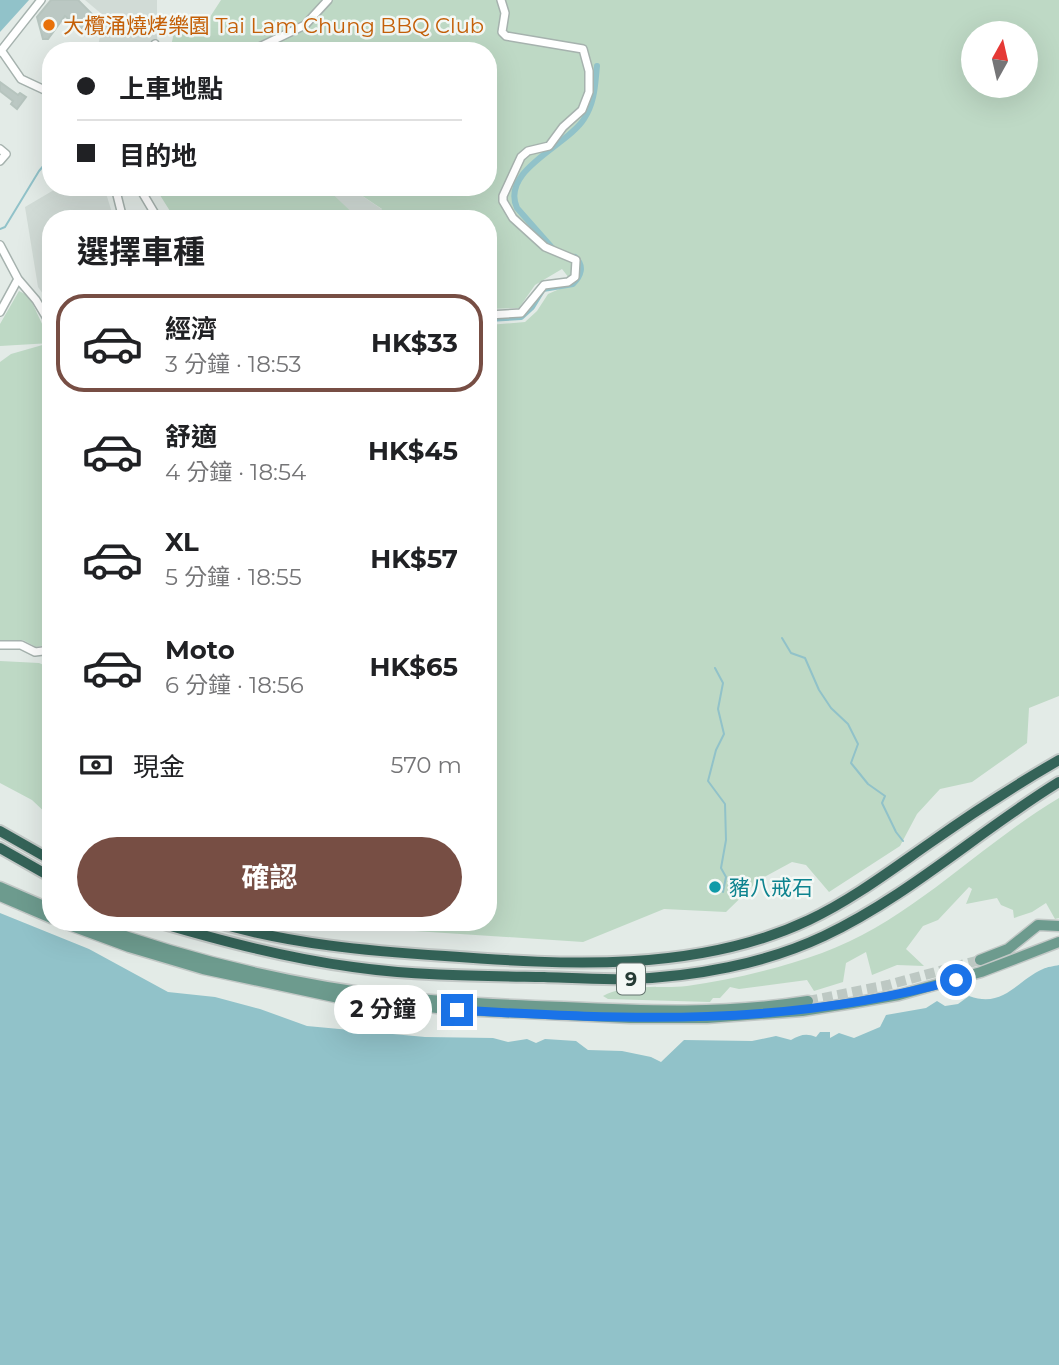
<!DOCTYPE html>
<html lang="zh-TW">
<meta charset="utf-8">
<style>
body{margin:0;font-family:Montserrat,"Noto Sans TC",sans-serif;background:#f6f6f6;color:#202124;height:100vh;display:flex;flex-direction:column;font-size:26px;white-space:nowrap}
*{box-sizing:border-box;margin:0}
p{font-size:23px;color:#757577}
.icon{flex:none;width:38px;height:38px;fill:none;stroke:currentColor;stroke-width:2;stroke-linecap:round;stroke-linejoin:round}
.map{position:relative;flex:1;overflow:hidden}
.drawer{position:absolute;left:42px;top:210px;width:455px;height:721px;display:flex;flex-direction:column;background:#fff;border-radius:28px;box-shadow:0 7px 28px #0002}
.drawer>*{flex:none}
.top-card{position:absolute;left:42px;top:42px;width:455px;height:154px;border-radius:28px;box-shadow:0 7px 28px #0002;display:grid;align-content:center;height:154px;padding:0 35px;background:#fff}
.needle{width:46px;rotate:8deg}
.buttons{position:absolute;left:961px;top:21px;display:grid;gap:14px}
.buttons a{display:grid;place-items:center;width:77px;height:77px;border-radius:50%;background:#fff;box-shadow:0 7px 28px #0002;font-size:35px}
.end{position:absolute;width:32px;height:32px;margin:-16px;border:9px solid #1a73e8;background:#fff;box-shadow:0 0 0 4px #fff}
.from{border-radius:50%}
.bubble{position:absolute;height:49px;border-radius:24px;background:#fff;box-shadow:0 7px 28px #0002;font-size:23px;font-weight:700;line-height:49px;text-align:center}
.top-card b{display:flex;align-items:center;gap:24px;height:66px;font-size:26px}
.top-card b+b{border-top:2px solid #e0e0e0}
.top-card i{width:18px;height:18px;background:#202124}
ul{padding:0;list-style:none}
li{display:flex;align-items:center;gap:21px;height:98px;margin:0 14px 10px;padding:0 21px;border:4px solid transparent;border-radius:28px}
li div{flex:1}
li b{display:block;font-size:26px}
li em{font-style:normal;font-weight:700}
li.current{border-color:#774e44}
li>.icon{width:63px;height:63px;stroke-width:1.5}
h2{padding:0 35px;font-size:32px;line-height:84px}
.pay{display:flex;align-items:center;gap:18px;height:77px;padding:0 35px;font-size:26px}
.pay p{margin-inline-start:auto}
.action{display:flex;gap:14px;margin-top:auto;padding:14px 35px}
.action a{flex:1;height:80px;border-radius:42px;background:#774e44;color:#fff;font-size:28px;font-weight:700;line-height:80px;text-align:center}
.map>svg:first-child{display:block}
.built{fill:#d1dbd6}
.green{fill:#bed9c5;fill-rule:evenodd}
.water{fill:#91c2c9}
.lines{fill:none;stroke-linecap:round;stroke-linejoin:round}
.stream{stroke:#91c2c9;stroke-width:2}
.canal{stroke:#91c2c9;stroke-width:6}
.building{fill:#bbc8c3;stroke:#b6c4be;stroke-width:2}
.major-tunnel{stroke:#bdc8c3;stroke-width:10;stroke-dasharray:10 5;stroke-linecap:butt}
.minor-casing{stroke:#a6b2ae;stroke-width:10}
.major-casing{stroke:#c2c8c6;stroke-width:13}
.highway-casing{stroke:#c2c8c6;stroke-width:14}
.minor{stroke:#fff;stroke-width:7}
.major{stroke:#6d9b8e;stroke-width:10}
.highway{stroke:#346358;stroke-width:10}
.route{stroke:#1a73e8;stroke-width:9}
.food-dot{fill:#e8710a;stroke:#f3f8f5;stroke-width:2.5}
.culture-dot{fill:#0f9aa8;stroke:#f3f8f5;stroke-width:2.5}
.labels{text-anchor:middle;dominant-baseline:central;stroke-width:5;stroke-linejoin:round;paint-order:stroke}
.shield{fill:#f3f8f5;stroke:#63736e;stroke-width:2}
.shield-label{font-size:19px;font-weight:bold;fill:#253a34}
.food-label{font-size:21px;fill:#c56008;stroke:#f3f8f5;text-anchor:start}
.culture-label{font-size:21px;fill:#0d838f;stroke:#f3f8f5;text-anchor:start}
</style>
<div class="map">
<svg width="1059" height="1365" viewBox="0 0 1059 1365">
<rect width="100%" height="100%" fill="#e3ebe7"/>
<path class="built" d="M85,0h72v51h-60l7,-35z
M59,187h45l10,32h-63v86l-13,-18 -13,-80z
M305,187h44l47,32h-50z"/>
<path class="green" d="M221,0h838v696l-30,12 -2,35 -55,39 -32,7 -23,25 -17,32 -71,46 -23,-27 -14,-3 -33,18 -33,32 -62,-3 -81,33 -245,-16 -5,-4h155v-597l37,-3 12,-11 11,-17 25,-11 -11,-14 -27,16 -16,23 -31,1v-90h-113l7,-10 -33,-22h139v-136h-318l6,-28 34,-6zM973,33h53v53h-53z
M145,187h180l34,32h-184l-17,-27z
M19,291l10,5 22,47 -51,3v-22z
M46,344l5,5v295l-15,3 -13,-7h-23v-278l11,-8z
M0,661l39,2 12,5v150l-19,-18 -32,-17z
M1059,798v120l-4,1 -9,-16 -14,9 -18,6 -1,-8 -12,-5 -4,-7 -31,6 6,-15 -3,-2 -31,33 -15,6 -17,23 18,17 -27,-1 -25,10 -6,-23 -20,11 -3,19 -29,9 -7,-11 -68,9 -9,-2 -10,11h-7l-3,4 -102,-3 -5,-3c23,-13 58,-7 84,-10 45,-6 93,-18 135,-33 90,-33 156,-107 237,-155z"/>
<path class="water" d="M0,0h29l-29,32z
M0,913l89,36 79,43 47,5 45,12 47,17 118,11 68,1 15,4 19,-3 9,4 9,-4 31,2 12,9 34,1 29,6 10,5 23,-22 68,1 24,-5 15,4c9,-5 15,-7 25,-3l4,-5h10v6l9,-5 15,5 26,-11 6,-12 40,-7 11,-7 8,5 13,-2 11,-8c35,13 48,-16 74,-27 4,-2 11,-3 16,-4v400h-1059z"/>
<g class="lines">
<path class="stream" d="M0,229l5,-2 34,-56 12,-14
M782,638l9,15 14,5 14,32 12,18 17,16 10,20 -7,19 17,21 17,12 -3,7 14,29 7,9
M715,668l8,15 -5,26 6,25 -8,16 -8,31 17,23 1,36 -5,28 5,9 -3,15"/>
<path class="canal" d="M555,251l-38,-43c-17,-38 50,-62 67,-89 11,-17 11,-34 13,-53
M488,319l33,-2 11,-10 11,-18 30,-5c8,-8 12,-18 2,-27"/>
</g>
<path class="building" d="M51,0h27l17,17 -11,16 -19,-17 -17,23h-5l-6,-22z
M0,82l18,13 2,-2 6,4 -9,12 -6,-5 2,-3 -13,-10z"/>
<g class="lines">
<path class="major-tunnel" d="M808,1001l80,-16 92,-25"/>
<g class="minor-casing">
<path id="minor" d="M155,44l3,7
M1,50l20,29 30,14
M251,51l54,-26 23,-25
M0,52l41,-52
M0,149l6,5 -6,7
M118,187l-2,4 7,28
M139,187l19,32
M0,245l18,34 18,21 15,25
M0,312l18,-33
M488,315l33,-2 23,-28 24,-3 7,-5 1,-17 -31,-13 -32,-29 -10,-17v-5l18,-39 7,-6 21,-5 14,-19 19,-17 7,-18v-21l-6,-22 -77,-13 -4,-4 3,-19 -4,-13
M0,645h21l14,7 16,-2"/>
</g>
<g class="major-casing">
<path id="major" d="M0,887l51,22
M0,896l51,22
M61,922l68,25 74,22 136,29 118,12 173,8h77l95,-7 51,-8 46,-8 82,-23 78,-30
M85,922c101,37 207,63 314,75 55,6 110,8 165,10 81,4 163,7 244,-6
M980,960l28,-11 30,-24 21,1"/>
</g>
<g class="highway-casing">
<path id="highway" d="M0,831l51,29
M0,848l51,29
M157,922c65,19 129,36 196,45 63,9 128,9 191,10 28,1 56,3 85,2 64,-2 136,-15 195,-43 86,-41 155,-105 235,-154
M215,922c75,22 152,29 230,34 121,9 252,17 364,-36 44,-21 82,-50 121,-77 42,-30 84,-57 129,-83"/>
</g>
<use href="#minor" class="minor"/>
<use href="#major" class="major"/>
<use href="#highway" class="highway"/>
</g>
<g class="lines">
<path class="route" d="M457,1010c174,10 329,17 499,-30"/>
</g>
<circle class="food-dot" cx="49" cy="25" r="7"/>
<circle class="culture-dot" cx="715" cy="887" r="7"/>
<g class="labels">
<rect class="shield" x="617" y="963.5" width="28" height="31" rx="5"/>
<g class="shield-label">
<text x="631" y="979">9</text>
</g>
<g class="food-label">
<text x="63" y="25">大欖涌燒烤樂園 Tai Lam Chung BBQ Club</text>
</g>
<g class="culture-label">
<text x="729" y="887">豬八戒石</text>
</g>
</g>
</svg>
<div class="buttons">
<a><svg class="needle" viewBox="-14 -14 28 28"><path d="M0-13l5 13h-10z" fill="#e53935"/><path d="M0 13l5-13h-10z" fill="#757577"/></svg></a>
</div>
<i class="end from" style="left:956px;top:980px"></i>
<i class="end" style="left:457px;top:1010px"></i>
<div class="bubble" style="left:334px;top:985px;width:98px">2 分鐘</div>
<div class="top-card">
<b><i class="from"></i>上車地點</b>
<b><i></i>目的地</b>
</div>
<section class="drawer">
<h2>選擇車種</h2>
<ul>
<li class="current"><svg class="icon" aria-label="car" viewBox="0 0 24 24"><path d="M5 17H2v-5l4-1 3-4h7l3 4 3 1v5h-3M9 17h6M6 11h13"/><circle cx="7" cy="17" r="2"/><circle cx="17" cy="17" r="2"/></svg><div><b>經濟</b><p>3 分鐘 · 18:53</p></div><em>HK$33</em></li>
<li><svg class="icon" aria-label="car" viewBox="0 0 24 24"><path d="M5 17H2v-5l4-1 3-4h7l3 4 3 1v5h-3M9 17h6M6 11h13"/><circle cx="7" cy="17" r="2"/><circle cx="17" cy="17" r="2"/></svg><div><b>舒適</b><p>4 分鐘 · 18:54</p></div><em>HK$45</em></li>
<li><svg class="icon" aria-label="car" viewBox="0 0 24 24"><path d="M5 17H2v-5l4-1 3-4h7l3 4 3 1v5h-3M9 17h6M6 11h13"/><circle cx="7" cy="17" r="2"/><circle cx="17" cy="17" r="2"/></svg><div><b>XL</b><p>5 分鐘 · 18:55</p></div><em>HK$57</em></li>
<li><svg class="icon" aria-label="car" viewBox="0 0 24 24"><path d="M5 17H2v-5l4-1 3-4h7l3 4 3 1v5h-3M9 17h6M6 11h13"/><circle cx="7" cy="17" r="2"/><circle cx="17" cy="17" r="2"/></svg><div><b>Moto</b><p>6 分鐘 · 18:56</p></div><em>HK$65</em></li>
</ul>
<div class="pay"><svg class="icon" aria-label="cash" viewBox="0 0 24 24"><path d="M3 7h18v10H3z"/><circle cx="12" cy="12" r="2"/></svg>現金<p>570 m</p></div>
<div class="action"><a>確認</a></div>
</section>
</div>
